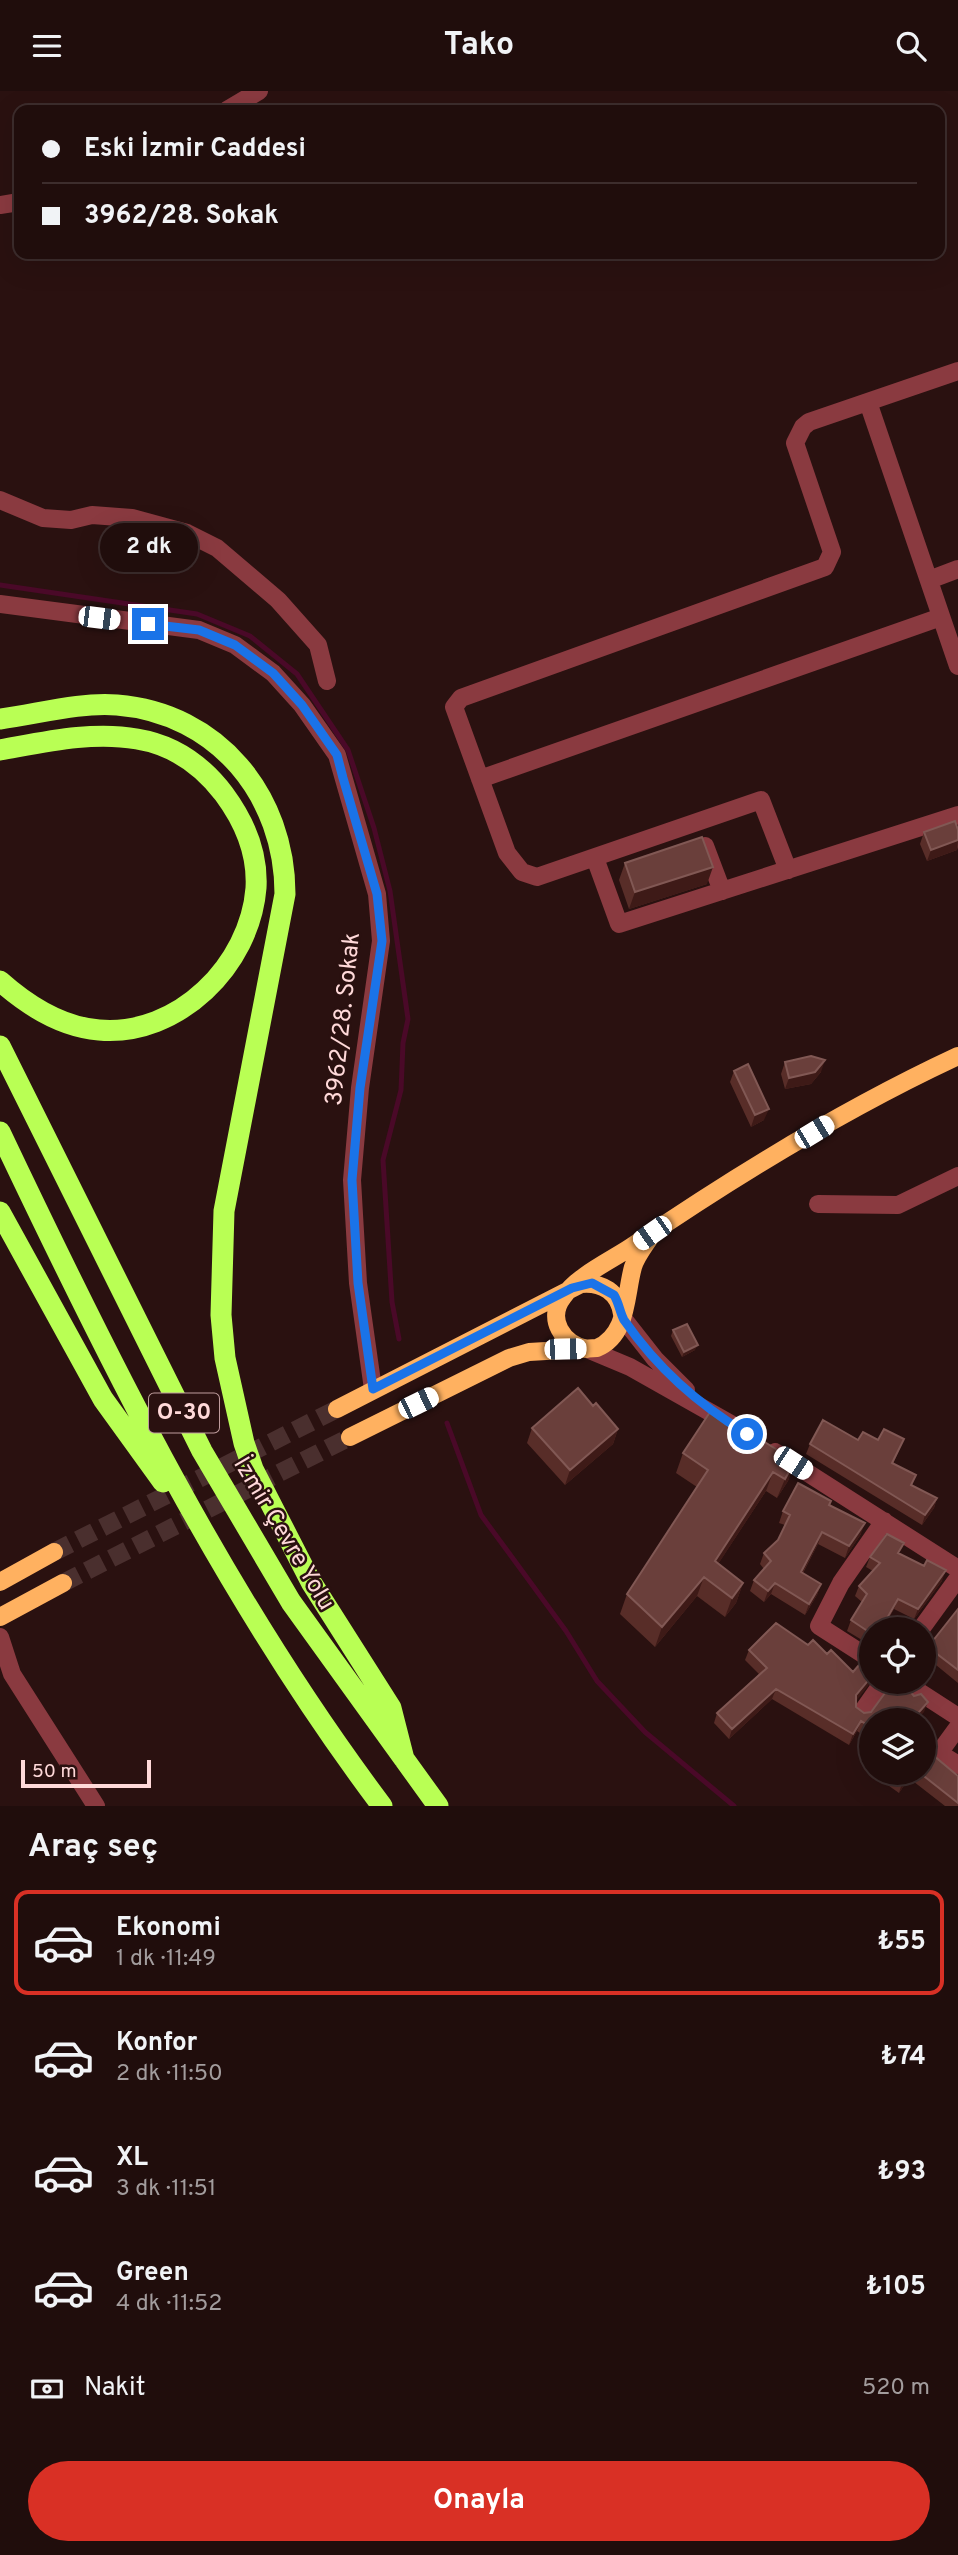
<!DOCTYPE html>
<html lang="tr">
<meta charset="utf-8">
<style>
body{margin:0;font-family:Overpass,sans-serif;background:#281615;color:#f1f3f6;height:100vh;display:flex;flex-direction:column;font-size:26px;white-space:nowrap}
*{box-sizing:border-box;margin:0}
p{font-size:23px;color:#a29c9d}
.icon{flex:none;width:38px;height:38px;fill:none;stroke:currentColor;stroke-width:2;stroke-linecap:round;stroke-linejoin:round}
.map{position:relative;height:1715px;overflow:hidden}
.sheet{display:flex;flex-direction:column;background:#200d0c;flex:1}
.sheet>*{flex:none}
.banner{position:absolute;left:14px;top:14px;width:931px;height:154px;border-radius:14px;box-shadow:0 7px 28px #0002,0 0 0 2px #3d2d2d;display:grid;align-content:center;height:154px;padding:0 28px;background:#200d0c}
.controls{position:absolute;left:859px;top:1526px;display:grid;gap:14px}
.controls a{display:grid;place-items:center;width:77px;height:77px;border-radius:50%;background:#200d0c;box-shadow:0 7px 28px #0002,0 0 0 2px #3d2d2d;font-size:35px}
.scale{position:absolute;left:21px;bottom:18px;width:130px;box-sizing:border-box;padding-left:7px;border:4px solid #ffd9d9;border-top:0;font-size:19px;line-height:24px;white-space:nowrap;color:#ffd9d9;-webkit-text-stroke:5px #2a1110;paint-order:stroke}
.end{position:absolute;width:32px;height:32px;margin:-16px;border:9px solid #1a73e8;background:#fff;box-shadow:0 0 0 4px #fff}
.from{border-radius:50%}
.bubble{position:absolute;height:49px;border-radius:24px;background:#200d0c;box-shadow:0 7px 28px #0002,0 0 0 2px #3d2d2d;font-size:23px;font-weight:700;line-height:49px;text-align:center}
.car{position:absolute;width:21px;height:42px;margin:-21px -10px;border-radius:9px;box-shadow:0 0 5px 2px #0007;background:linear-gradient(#fff 24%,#345 0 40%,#fff 0 76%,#345 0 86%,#fff 0)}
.banner b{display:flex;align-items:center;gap:24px;height:66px;font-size:26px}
.banner b+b{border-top:2px solid #3d2d2d}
.banner i{width:18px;height:18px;background:#f1f3f6}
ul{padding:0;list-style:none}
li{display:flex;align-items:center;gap:21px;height:105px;margin:0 14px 10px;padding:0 14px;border:4px solid transparent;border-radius:14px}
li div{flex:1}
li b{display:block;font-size:26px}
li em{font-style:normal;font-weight:700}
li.on{border-color:#d93025}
li>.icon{width:63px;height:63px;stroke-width:1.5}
h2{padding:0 28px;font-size:32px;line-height:84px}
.pay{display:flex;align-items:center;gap:18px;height:77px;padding:0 28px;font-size:26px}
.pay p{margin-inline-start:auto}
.button{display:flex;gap:14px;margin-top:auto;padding:14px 28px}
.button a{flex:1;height:80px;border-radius:42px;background:#d93025;color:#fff;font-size:28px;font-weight:700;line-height:80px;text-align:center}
header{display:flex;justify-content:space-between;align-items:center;height:91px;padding:0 28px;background:#200d0c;font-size:32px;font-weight:700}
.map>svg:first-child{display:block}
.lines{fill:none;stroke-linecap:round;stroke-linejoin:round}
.stream{stroke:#4a0928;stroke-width:5}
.major-tunnel{stroke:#4a2f2e;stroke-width:18;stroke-dasharray:18 9;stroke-linecap:butt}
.minor{stroke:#8a3a40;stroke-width:18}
.major{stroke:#ffb160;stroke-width:18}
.highway{stroke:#b9ff54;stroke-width:21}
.wall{fill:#582d28}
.shaded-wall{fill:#3e1a17}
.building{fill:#6a3f3b;stroke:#815854;stroke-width:2}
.route{stroke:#1a73e8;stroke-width:9}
.labels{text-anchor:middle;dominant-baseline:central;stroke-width:5;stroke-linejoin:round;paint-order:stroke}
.shield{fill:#2a1110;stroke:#bf9d9d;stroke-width:2}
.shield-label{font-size:23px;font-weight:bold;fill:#ffd9d9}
.street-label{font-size:24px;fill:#ffd9d9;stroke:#2a1110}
</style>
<header><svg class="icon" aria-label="menu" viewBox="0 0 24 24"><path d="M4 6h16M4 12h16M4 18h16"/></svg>Tako<svg class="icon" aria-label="search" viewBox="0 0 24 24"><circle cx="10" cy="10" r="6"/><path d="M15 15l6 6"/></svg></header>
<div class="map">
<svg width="958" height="1715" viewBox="0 0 958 1715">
<rect width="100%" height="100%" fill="#2a1110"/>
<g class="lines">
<path class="stream" d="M0,494l197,29 53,22 47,38 51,76 26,78 16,63 18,128 -5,24 -2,47 -18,70 9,142 7,37
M447,1332l34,92 85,116 31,50 48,51 89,74"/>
<path class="major-tunnel" d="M54,1461l283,-143
M63,1492l287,-146"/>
<path class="minor" d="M227,19l32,-19
M0,114l19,-3
M868,311l90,264
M0,409l43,18 28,2 21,-5 40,3 55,15 30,15 61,52 40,45 9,36
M929,489l29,-11
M0,513l199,26 36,15 38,28 29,32 35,50 40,139 4,47 -21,147 -8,92 6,103 15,106
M480,688l461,-162
M705,755l17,45
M595,767l24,66 339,-109
M788,779l-27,-70 -224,77 -15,-5 -15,-19 -53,-146 7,-9 364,-131 7,-15 -37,-109 8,-16 6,-5 149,-51
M818,1113l80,1 60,-29
M622,1226l33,42 31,31
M587,1258l43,18 101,57
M775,1361l183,117
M921,1538l37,-51
M0,1546l12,37 84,132
M872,1569l-53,-34 22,-43 43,-62
M904,1591l54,35
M862,1621l21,-30
M958,1636l-19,26 19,12"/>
<path class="major" d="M587,1258c-24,-5 -41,-30 -24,-52 14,-21 47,-36 68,-50 104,-71 213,-138 327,-191
M337,1318l244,-125c21,-2 38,8 41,30
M350,1346l159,-79 20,-6 68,-4c31,-13 28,-52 36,-81 3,-10 10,-19 16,-28
M0,1491l54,-30
M0,1526l63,-34"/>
<path class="highway" d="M0,628c38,-5 79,-17 117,-14 101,8 168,91 168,189l-61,317 -3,104 4,43 19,85 9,26 58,113 80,126 13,51
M0,659c45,-8 92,-19 137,-11 37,6 65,26 87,55 20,27 34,59 32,94 -6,77 -78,149 -157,142 -37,-3 -72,-25 -99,-49
M0,955l202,405 89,151 147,204
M0,1041c111,234 226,467 382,674
M0,1121l103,187 60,83"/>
</g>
<path class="wall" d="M958,739v17l-1,3 -30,11 -7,-17 4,-12z
M625,772l82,21 -78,25 -10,-29z
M785,971l36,10 -10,12 -26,5 -4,-15z
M734,980l30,49 -13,7 -21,-45z
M673,1239l22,20 -13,7 -11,-21z
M593,1315l25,23 -5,15 -48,41 -38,-42 5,-15z
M904,1348l-11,25 19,22 25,12 -3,10 -12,17 -116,-71 4,-10 48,-4z
M683,1362l112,8 -7,20 -11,17 -11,-7 -48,73 25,19 -7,20 -11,14 -28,-21 -42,51 -35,-33 7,-20 70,-107 -21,-14z
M829,1414l32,29 -16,24 -27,-14 -15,29 18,11 -4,11 -12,20 -34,-21 -7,8 -14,-11 4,-11 10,-11 -4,-5 4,-11 14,-13 7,-15 -6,-2 4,-12z
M900,1463l42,27 -28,38 -20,-10 -7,12 -15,8v17l-25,-15 4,-11 11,-18 -7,-6 4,-10 14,-15 -7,-4 4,-10z
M958,1518v74l-33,-27 3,-9z
M749,1559l107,51v6l8,6 60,-1 -52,8v21l-15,-10 -8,14 -77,-46 -43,40 -15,-16 3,-10 42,-39 -14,-14z
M936,1660l-2,5 24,20v30h-13l-36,-28 -10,15 -14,-10 3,-10h36z"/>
<path class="shaded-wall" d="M958,749l-1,10 -30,11 4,-11z
M713,776l-6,17 -78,25 6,-17z
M825,969l-4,12 -10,12 -26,5 4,-11z
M769,1018l-5,11 -13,7 4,-12z
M698,1254l-3,5 -13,7 2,-5z
M618,1338l-5,15 -48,41 5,-15z
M795,1370l-7,20 -11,17 8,-19z
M773,1381l-7,19 -59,90 8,-20z
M937,1407l-3,10 -12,17 3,-10z
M865,1432l-4,11 -16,24 4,-12z
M822,1441l-4,12 -21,39 4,-11z
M946,1479l-4,11 -28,38 4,-10z
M704,1486l-7,19 -42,51 7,-20z
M743,1492l-7,20 -11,14 7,-19z
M775,1492l-4,11 -7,8 4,-11z
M821,1493l-4,11 -12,20 4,-11z
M898,1508l-4,10 -12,20 4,-9z
M872,1585v5l-19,24 3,-10z
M776,1598l-4,10 -43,40 3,-10z
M928,1611l-4,10 -7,8h-5z
M861,1630l-4,10 -8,14 4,-11z
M909,1682h2l-2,5 -10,15 3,-10z"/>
<path class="building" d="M955,730l3,9v10l-27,10 -7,-18z
M702,746l11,30 -78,25 -10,-29z
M811,965l14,4 -10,12 -26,6 -4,-16z
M748,973l21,45 -14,6 -21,-44z
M687,1233l11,21 -14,7 -11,-22z
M578,1297l15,18 3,-3 22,26 -48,41 -38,-42z
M712,1318l83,52 -10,18 -12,-7 -58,89 28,22 -11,15 -28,-21 -42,50 -35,-33 81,-124 -25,-17z
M823,1329l35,20 5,-8 15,8 6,-11 20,10 -12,24 24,12 -5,10 26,13 -12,17 -115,-71z
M798,1392l33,18 -2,4 36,18 -16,23 -27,-14 -21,40 20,12 -12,20 -34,-21 -7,8 -14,-11 17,-19 -7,-8 14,-13 12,-25 -7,-4z
M887,1443l17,9 -6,10 26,13 3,-6 19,10 -28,39 -20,-10 -12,21 13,9h-27v5l-21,-14 16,-26 -8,-8 21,-23 -10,-6z
M958,1518v61l-30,-23z
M776,1532l32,22 5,-5 14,14 4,-4 22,22 13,-15 6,2v17l-16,19v12l8,6 7,-1 22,-30 6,4 4,-3 11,13 7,-2 7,8 -16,18h-40v8l-11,-7 -8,13 -77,-45 -44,40 -15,-16 50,-45 -18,-18z
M924,1645l7,6 5,9 -3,4 25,21v27l-38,-30h4z
M889,1682h20l-7,10z"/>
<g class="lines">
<path class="route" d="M148,533l51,6 36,15 38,28 29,32 35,50 6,23 34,116 5,47 -22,147 -8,92 6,103 15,106 199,-101 20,-5 22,12c5,8 6,18 10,25 34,49 73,83 123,114"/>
</g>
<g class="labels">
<rect class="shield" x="149" y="1302.5" width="70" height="39" rx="5"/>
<g class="shield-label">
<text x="184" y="1322">O-30</text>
</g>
<g class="street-label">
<text transform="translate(344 928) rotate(-84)">3962/28. Sokak</text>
<text transform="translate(283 1443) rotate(59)">İzmir Çevre Yolu</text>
</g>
</g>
</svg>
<div class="controls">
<a><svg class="icon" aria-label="locate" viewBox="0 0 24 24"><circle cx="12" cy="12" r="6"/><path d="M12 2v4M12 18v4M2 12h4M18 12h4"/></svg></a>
<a><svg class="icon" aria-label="layers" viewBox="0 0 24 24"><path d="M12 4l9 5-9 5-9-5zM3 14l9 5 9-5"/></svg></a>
</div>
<div class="scale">50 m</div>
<i class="end from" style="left:747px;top:1343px"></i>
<i class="end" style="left:148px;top:533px"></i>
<div class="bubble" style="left:100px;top:432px;width:98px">2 dk</div>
<i class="car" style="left:99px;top:527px;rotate:97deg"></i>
<i class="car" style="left:814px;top:1041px;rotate:59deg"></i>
<i class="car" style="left:652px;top:1142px;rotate:235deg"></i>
<i class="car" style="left:565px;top:1258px;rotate:89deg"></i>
<i class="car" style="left:418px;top:1312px;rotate:64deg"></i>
<i class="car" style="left:793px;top:1372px;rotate:123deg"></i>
<div class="banner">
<b><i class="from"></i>Eski İzmir Caddesi</b>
<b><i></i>3962/28. Sokak</b>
</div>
</div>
<section class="sheet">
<h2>Araç seç</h2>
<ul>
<li class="on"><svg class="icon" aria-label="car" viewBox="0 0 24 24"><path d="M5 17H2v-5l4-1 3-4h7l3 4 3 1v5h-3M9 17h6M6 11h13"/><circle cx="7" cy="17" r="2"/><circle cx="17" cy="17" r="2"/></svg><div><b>Ekonomi</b><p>1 dk · 11:49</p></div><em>₺55</em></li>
<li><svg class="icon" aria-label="car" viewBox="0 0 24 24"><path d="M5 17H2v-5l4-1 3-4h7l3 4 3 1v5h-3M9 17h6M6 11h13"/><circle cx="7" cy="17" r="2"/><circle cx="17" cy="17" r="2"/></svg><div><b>Konfor</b><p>2 dk · 11:50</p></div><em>₺74</em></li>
<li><svg class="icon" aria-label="car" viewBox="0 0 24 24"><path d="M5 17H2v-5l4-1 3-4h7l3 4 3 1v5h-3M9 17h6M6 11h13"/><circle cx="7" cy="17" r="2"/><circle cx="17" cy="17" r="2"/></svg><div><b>XL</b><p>3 dk · 11:51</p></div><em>₺93</em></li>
<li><svg class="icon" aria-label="car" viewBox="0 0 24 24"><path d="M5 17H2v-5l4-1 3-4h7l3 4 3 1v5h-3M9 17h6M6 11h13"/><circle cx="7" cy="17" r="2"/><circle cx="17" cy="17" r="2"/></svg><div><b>Green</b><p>4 dk · 11:52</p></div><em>₺105</em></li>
</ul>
<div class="pay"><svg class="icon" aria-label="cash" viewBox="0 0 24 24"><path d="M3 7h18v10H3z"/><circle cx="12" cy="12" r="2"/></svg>Nakit<p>520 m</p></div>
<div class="button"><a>Onayla</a></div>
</section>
